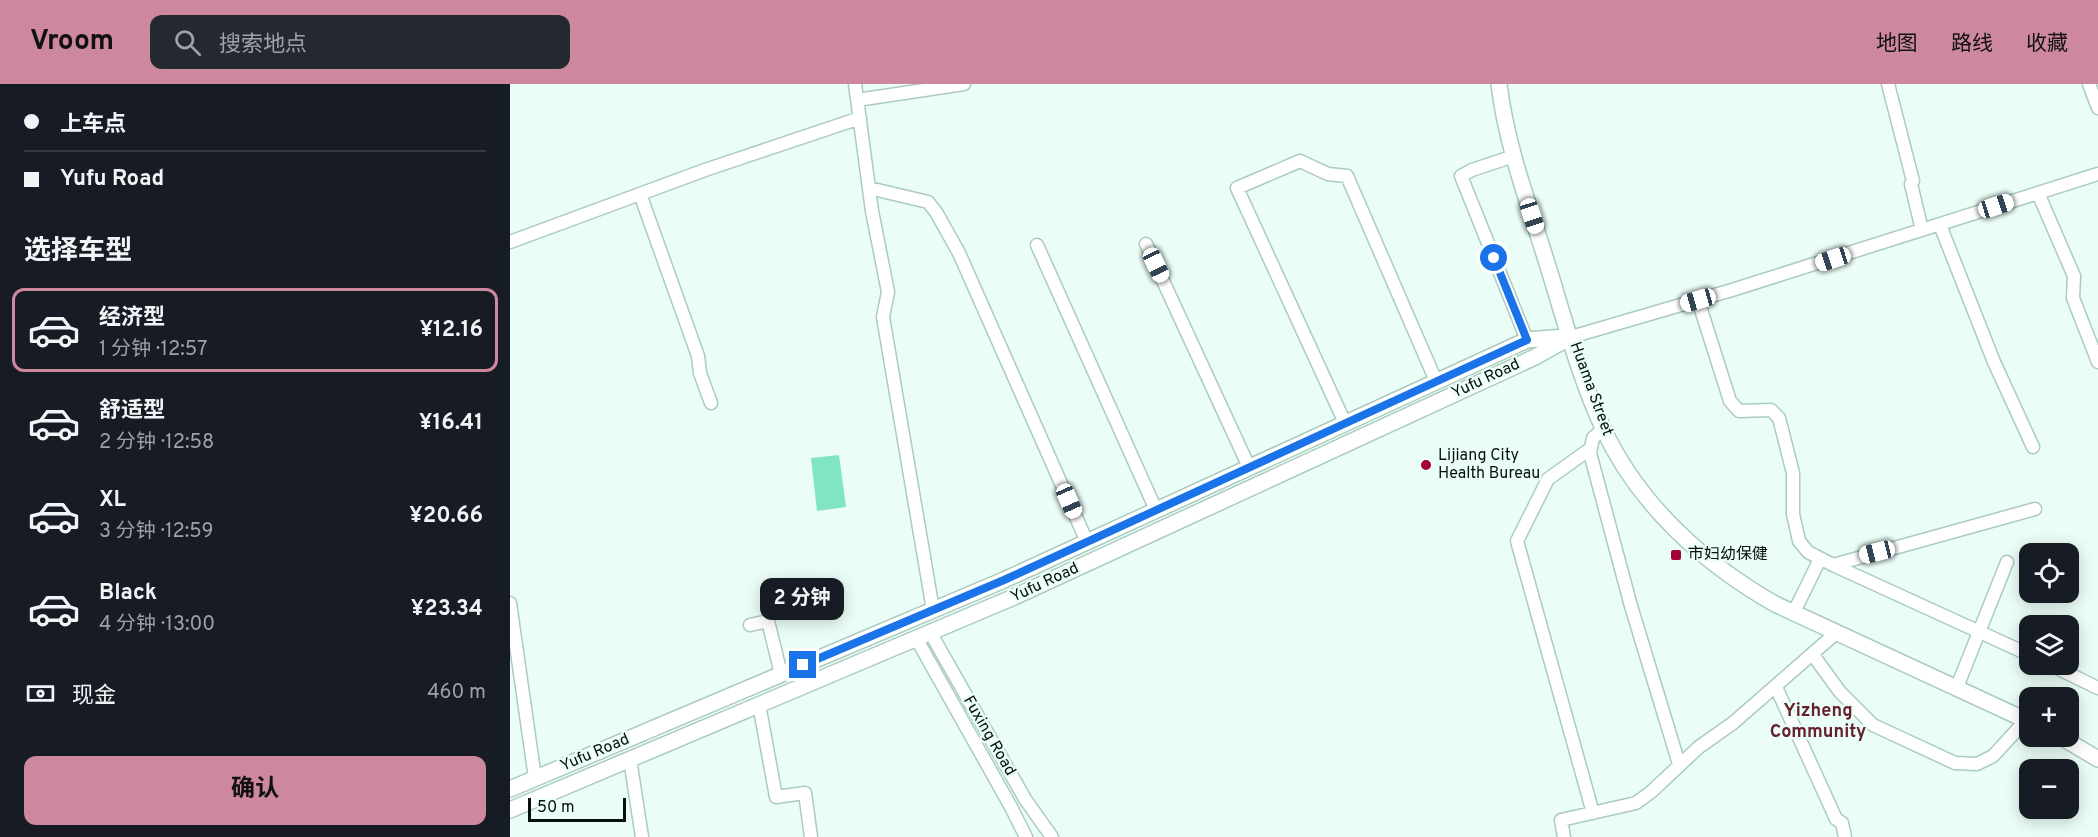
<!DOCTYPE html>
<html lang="zh">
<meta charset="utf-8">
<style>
body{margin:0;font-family:Overpass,"Noto Sans SC",sans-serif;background:#242831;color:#f1f3f6;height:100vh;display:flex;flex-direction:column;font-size:22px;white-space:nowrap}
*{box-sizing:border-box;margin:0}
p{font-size:20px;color:#9ea1a6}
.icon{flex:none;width:33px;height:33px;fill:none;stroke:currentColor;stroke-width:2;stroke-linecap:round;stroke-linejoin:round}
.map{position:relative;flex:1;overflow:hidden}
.drawer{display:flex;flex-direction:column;background:#171b24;width:510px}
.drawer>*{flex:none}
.hud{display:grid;align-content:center;height:132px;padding:0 24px;background:#171b24}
.tools{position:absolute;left:1509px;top:459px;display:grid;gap:12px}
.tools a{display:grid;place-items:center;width:60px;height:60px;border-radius:12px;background:#171b24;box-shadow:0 3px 15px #0003;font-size:30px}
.scale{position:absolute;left:18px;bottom:15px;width:98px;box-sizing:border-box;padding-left:6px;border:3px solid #06110d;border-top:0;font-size:16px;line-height:21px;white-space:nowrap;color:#06110d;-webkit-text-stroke:4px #eafdf6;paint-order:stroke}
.end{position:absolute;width:27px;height:27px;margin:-14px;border:8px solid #1a73e8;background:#fff;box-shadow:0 0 0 3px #fff}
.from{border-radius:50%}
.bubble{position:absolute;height:42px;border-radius:12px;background:#171b24;box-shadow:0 3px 15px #0003;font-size:20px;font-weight:700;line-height:42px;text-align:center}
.car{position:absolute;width:18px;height:36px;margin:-18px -9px;border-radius:8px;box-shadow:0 0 4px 2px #0007;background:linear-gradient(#fff 24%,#345 0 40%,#fff 0 76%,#345 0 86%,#fff 0)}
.hud b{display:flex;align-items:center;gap:21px;height:57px;font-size:22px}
.hud b+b{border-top:2px solid #363941}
.hud i{width:15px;height:15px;background:#f1f3f6}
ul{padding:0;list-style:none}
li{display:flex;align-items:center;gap:18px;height:84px;margin:0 12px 9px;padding:0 12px;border:3px solid transparent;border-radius:12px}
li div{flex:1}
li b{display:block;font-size:22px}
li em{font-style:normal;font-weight:700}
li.current{border-color:#cd879f}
li>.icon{width:54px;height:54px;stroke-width:1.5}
h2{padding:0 24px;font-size:27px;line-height:72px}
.pay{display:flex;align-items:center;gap:15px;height:66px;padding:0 24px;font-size:22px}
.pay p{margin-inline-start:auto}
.action{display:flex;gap:12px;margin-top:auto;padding:12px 24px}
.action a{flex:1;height:69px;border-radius:12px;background:#cd879f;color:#111;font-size:24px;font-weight:700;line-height:69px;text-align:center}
header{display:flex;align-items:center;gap:36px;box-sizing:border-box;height:84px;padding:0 30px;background:#cd879f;color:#111}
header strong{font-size:28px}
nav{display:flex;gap:33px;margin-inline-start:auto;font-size:21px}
.search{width:420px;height:54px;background:#242831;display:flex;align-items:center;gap:15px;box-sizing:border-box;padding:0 21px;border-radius:12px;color:#9ea1a6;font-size:22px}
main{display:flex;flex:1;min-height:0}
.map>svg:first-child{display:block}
.green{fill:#81e4c5}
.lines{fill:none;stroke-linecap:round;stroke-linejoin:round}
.minor-casing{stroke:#abcbc0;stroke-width:15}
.tertiary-casing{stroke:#abcbc0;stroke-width:18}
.minor{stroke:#fff;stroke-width:12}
.tertiary{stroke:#fff;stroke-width:15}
.route{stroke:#1a73e8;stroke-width:8}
.poi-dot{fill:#a20235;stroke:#eafdf6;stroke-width:2}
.labels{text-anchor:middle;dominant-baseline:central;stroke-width:5;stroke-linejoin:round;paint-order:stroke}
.street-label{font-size:16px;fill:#06110d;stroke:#eafdf6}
.poi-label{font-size:16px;fill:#06110d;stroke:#eafdf6;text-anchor:start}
.neighbourhood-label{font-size:18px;font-weight:bold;fill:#65202b;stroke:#eafdf6}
</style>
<header>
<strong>Vroom</strong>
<div class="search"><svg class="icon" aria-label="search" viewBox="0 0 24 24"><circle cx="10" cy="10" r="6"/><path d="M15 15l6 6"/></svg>搜索地点</div>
<nav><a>地图</a><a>路线</a><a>收藏</a></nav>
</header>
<main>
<section class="drawer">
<div class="hud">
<b><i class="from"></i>上车点</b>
<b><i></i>Yufu Road</b>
</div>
<h2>选择车型</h2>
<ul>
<li class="current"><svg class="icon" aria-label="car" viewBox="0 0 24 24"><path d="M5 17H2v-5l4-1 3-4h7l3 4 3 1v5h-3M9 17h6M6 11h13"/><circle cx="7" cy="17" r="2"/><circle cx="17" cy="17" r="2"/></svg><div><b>经济型</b><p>1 分钟 · 12:57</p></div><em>¥12.16</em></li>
<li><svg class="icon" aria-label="car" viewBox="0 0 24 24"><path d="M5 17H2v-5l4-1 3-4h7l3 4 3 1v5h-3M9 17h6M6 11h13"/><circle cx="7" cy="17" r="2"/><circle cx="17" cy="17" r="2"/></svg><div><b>舒适型</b><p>2 分钟 · 12:58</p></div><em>¥16.41</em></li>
<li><svg class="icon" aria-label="car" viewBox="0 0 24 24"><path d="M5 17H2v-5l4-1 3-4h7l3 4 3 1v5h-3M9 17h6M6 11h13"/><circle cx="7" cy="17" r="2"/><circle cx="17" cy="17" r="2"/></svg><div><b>XL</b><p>3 分钟 · 12:59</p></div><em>¥20.66</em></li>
<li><svg class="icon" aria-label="car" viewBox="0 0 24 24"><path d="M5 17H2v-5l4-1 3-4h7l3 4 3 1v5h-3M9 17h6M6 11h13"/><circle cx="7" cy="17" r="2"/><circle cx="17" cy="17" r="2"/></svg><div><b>Black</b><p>4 分钟 · 13:00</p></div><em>¥23.34</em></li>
</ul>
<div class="pay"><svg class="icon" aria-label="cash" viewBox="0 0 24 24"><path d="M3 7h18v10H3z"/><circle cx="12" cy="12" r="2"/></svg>现金<p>460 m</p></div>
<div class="action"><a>确认</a></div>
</section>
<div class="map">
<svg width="1588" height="753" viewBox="0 0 1588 753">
<rect width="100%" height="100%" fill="#eafdf6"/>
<path class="green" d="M329,371l7,52 -29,4 -6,-53z"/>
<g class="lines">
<g class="minor-casing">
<path id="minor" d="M345,0l17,127 16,81 -5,25 50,293
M1378,0l25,97 -2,3 11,46
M1579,0l9,24
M347,16l107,-16
M1004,72l-42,14 -11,6 66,164
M359,104l59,14 8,10 23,41 128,289
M1528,109l36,83 -1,22 25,64
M130,110l58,162 2,17 11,30
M1430,141l54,137 39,85
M0,158l195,-72 155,-52
M636,160l103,223
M527,161l119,265
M1188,216l32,101 9,10 32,-1 8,8 14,55v41l6,27 9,11 25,13 197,90
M1061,253l161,-47 366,-116
M835,339l-108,-235 63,-27 28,13 19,2 89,205
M1093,345l-10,9 -3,15 41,153 48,158
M1080,365l-42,30 -31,62 76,272
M1323,481l202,-56
M0,519l25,175
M1283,530l27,-55
M240,541l18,-4 13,53
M420,548l95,167 27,38
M406,554l95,169 15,30
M1303,571l27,37 33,33 82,38 22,1 16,-8 33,-36
M1539,580l49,24
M1266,603l60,132 6,4 3,14
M1447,603l50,-125
M249,620l17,93 29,-4 6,44
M120,675l12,78
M1054,753l-3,-17 75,-17 15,-11 48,-45 34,-24 103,-90"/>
</g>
<g class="tertiary-casing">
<path id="tertiary" d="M989,0c7,60 29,118 47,176 17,54 33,117 57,168 35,76 100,135 172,176l255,118
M1549,652l39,23
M0,705l494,-209 523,-240 38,-3
M0,726l504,-213 521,-240 36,-20"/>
</g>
<use href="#minor" class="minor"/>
<use href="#tertiary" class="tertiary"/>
</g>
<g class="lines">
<path class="route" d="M293,581l201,-85 523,-240 -33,-82"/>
</g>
<g class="poi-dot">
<circle cx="916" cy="381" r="6"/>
<rect x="1160" y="465" width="12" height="12" rx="3"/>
</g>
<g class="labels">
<g class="street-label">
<text transform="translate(976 295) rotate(-25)">Yufu Road</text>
<text transform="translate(1081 305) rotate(70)">Huama Street</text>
<text transform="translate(535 499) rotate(-25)">Yufu Road</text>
<text transform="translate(479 652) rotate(60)">Fuxing Road</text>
<text transform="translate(85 669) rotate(-23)">Yufu Road</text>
</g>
<g class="poi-label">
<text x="928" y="372">Lijiang City<tspan x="928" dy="18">Health Bureau</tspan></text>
<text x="1178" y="471">市妇幼保健</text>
</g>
<g class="neighbourhood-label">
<text x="1308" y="627">Yizheng<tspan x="1308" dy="21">Community</tspan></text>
</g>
</g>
</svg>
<div class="tools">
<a><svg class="icon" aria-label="locate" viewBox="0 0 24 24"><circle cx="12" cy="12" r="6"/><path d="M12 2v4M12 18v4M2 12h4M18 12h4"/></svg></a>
<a><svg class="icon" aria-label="layers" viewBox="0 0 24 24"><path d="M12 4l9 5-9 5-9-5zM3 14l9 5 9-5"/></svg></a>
<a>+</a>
<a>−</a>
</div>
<div class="scale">50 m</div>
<i class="end from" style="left:984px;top:174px"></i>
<i class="end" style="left:293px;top:581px"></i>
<div class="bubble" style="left:250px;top:494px;width:84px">2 分钟</div>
<i class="car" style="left:1486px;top:122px;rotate:72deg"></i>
<i class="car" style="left:1022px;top:132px;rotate:162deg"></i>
<i class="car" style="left:1323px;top:175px;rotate:252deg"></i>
<i class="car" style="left:646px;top:181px;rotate:155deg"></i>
<i class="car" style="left:1188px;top:216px;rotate:254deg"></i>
<i class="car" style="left:559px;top:417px;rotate:156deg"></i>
<i class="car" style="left:1367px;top:468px;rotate:256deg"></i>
</div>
</main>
